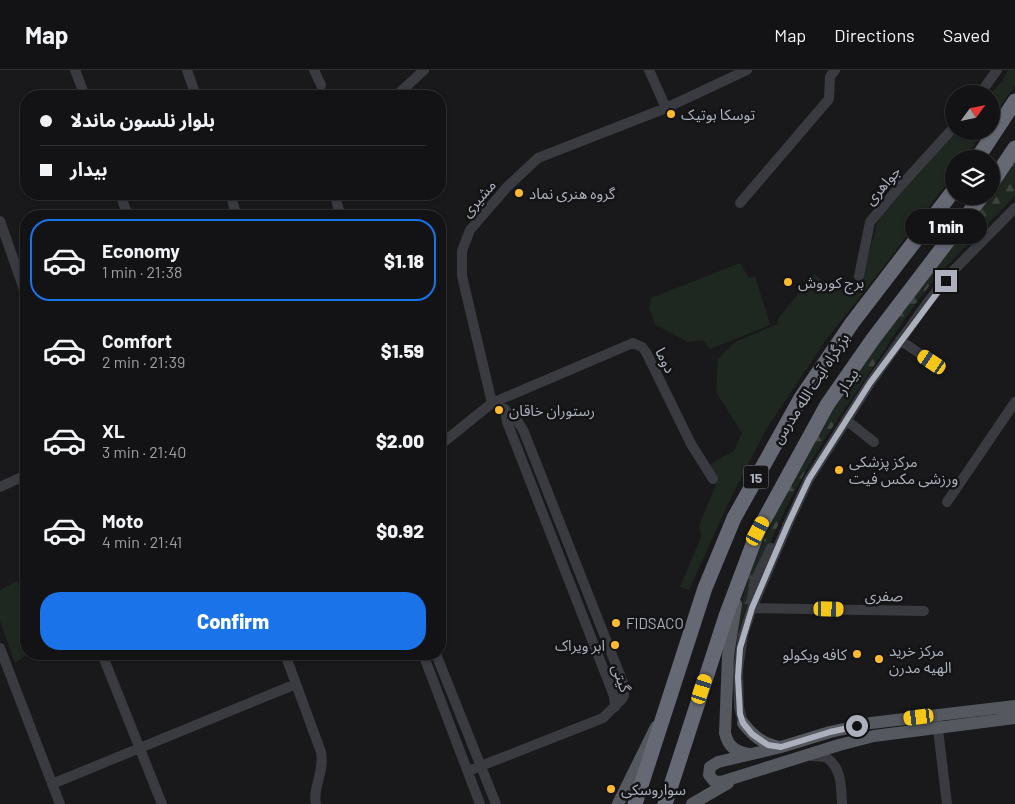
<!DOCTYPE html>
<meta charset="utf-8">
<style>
body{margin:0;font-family:Barlow,"Noto Sans Arabic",sans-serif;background:#1c1c1e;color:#f1f3f6;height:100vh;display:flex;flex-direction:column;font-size:19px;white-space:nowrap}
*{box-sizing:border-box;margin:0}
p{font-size:16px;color:#9d9ea0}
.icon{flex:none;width:28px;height:28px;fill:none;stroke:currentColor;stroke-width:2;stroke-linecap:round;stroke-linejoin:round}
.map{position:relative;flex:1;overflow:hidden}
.panel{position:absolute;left:20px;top:140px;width:426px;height:450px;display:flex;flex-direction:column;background:#131315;border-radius:20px;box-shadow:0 1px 4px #0004,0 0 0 1px #323234}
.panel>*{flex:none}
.banner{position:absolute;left:20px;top:20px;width:426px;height:110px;border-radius:20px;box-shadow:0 1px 4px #0004,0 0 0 1px #323234;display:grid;align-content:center;height:110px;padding:0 20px;background:#131315}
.needle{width:32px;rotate:57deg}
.tools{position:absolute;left:945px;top:15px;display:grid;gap:10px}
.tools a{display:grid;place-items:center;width:55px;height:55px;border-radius:50%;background:#131315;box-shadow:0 1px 4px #0004,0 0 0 1px #323234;font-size:25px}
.end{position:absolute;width:22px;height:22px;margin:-11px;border:6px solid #abb0bc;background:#111;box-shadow:0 0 0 2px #111}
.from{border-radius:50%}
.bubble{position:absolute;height:35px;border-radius:18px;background:#131315;box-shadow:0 1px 4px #0004,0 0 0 1px #323234;font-size:16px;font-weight:800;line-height:35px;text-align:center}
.car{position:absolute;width:15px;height:30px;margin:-15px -8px;border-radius:6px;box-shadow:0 0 4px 1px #0007;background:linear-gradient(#f5c518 24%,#345 0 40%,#f5c518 0 76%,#345 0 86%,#f5c518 0)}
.banner b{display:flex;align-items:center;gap:18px;height:48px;font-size:19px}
.banner b+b{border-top:1px solid #323234}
.banner i{width:12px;height:12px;background:#f1f3f6}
ul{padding:9px 0 0;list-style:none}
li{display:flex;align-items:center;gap:15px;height:82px;margin:0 10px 8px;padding:0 10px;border:2px solid transparent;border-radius:20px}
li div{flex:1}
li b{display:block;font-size:19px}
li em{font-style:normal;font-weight:800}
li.on{border-color:#1a73e8}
li>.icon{width:45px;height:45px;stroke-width:1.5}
.primary-button{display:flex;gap:10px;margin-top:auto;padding:10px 20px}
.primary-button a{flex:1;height:58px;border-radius:20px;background:#1a73e8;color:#fff;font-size:20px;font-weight:800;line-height:58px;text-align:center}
header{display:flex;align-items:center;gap:30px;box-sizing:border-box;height:70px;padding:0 25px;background:#131315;border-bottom:1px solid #323234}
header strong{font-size:24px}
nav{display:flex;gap:28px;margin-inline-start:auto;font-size:18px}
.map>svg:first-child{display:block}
.green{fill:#1f2820}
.forest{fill:url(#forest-firs)}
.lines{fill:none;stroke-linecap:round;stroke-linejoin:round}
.minor{stroke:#3a3b41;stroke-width:10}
.major{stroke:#565860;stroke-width:12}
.highway{stroke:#666973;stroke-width:15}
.route{stroke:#abb0bc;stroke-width:6}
.poi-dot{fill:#ffba2e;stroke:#141417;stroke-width:2}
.labels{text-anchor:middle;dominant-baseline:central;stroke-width:5;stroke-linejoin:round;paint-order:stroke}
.shield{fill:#141417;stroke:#7e818a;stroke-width:1}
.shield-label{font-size:14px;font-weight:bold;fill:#abb0bc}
.poi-label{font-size:15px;fill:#abb0bc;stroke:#141417;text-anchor:start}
.street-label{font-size:15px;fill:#abb0bc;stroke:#141417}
</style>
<header>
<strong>Map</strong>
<nav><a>Map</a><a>Directions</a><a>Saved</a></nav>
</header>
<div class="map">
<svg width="1015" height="734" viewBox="0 0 1015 734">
<defs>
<pattern id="forest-firs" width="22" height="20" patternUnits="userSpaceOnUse" patternTransform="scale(1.25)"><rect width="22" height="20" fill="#1f2820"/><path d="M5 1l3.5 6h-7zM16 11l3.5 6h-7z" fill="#3d453e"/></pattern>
</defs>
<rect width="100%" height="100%" fill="#19191c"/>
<path class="green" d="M1008,0h7v15l-24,36 -1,-27 12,-13z
M957,61h27l-20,28h-10v15l-6,8 -73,96 -50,63 -60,90 -39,77 -37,82 -9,-3 21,-50 -2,-11 19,-47 -10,-12 7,-6 19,-10 8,-18 -26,-41 2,-33 17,-17 43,-18 -1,-4 37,-46 21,16 25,-2 18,-68 30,-39z
M740,193l9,15 6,-2 15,49 -60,24 -7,-9 -15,2 -32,-17 -7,-17 2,-10z
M17,511l9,29v30l-5,3 5,12 -11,8 -15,-42v-31z"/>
<path class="forest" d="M1015,88v37c-23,27 -50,50 -73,76 -27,30 -49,66 -71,99 -25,37 -52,75 -73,115 -26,47 -45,99 -61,150 1,-10 1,-20 4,-30 5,-26 19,-57 30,-81 53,-121 138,-224 217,-328h3v-4z"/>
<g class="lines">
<path class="minor" d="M75,0l10,26
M187,0l9,26
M314,0l7,15
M649,0l17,38
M980,24l17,-24
M396,26l28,-26
M120,124l8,22
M230,124l7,22
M334,124l7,22
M740,133l89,-104 1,-22 5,-7
M0,151l26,74
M859,206l11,-54 25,-30 59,-65
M900,270l32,22
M492,333l-30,-127v-25l8,-21 37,-43 31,-29 128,-50 81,-38
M505,339l2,13 107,274 1,11
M846,350l28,22
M440,375l52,-42 141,-60 9,4 4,5 45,92 22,35
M0,417l26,-12
M947,432l68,-100
M752,532l2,-19 17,-35
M752,538l172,3
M0,578l60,156
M102,584l60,150
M285,584l36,98c4,20 -9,36 -5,52
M423,584l57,150
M436,584l60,150
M937,651l10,83
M743,653l-4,-16 -1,-37 5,-35 9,-27 36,-84 21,-45 61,-96 58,-81 26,-32 61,-62
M812,686l14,1c16,11 15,29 16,47
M468,701l135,-53 19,-19 2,-4v-10l-100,-253c-8,-16 -17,-22 -32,-29
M52,714l244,-100"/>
<path class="major" d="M736,534l-8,52 -3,77c3,13 10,19 24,21
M1015,636l-144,17 -41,9 -49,15 -63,15 -8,5 -1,8 5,6 7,1 118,-37 35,-9 141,-18
M743,653c10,13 20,21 36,24
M618,734l38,-77
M692,734l36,-21"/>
<path class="highway" d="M977,89l38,-58
M991,114l24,-36
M635,734l70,-216 29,-70 67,-120 51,-75 102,-133
M665,734l61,-188 32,-85 69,-126 46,-66 109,-143"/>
</g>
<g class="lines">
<path class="route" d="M857,656l-27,6 -49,15 -13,-2 -6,-4 -10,-7 -9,-11 -3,-9 -2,-37 2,-29 12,-40 36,-84 21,-45 61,-96 76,-102"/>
</g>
<g class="poi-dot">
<circle cx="671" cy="44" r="5"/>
<circle cx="519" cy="123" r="5"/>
<circle cx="788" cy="212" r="5"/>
<circle cx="499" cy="340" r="5"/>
<circle cx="839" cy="400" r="5"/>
<circle cx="616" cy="553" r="5"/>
<circle cx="615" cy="575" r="5"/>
<circle cx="857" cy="584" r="5"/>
<circle cx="879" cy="589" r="5"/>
<circle cx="611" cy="719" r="5"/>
</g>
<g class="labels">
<rect class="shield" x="743.5" y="395.5" width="25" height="23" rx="4"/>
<g class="shield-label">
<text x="756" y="407">15</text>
</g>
<g class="poi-label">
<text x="681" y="44">توسکا بوتیک</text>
<text x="529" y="123">گروه هنری نماد</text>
<text x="798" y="212">برج کوروش</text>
<text x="509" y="340">رستوران خاقان</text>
<text x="849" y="391">مرکز پزشکی<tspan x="849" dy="17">ورزشی مکس فیت</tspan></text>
<text x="626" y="553">FIDSACO</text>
<text x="605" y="575" text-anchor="end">ابر ویراک</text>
<text x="889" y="580">مرکز خرید<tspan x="889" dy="17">الهیه مدرن</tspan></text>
<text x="847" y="584" text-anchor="end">کافه ویکولو</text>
<text x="621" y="719">سواروسکی</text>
</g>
<g class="street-label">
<text transform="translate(882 115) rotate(-49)">جواهری</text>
<text transform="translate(478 128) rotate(-49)">مشیری</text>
<text transform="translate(666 290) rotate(63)">دوما</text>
<text transform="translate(847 311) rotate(-57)">بیدار</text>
<text transform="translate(810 318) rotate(-57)">بزرگراه آیت الله مدرس</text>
<text transform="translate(884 525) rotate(1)">صفری</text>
<text transform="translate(622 608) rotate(71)">گیتی</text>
</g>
</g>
</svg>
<div class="tools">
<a><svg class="needle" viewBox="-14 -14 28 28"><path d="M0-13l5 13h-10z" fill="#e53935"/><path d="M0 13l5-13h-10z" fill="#9d9ea0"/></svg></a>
<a><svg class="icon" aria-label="layers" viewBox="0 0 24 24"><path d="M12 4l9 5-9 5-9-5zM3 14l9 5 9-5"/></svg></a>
</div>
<i class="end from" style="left:857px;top:656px"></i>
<i class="end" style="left:946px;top:211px"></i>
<div class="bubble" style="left:905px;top:139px;width:82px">1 min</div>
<i class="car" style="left:932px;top:292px;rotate:304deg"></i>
<i class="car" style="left:758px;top:461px;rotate:28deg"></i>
<i class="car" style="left:829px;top:539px;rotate:91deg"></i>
<i class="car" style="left:702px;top:619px;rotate:18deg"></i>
<i class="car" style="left:919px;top:647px;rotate:263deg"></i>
<div class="banner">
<b><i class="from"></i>بلوار نلسون ماندلا</b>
<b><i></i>بیدار</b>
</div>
<section class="panel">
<ul>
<li class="on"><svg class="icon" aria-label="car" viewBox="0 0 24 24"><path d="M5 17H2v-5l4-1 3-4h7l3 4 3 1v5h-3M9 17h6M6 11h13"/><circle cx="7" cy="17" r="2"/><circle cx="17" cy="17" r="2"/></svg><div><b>Economy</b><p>1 min · 21:38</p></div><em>$1.18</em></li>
<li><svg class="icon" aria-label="car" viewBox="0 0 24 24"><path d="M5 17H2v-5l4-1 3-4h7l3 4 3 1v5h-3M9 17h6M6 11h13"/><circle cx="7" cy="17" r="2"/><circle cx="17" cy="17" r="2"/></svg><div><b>Comfort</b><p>2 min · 21:39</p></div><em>$1.59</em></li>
<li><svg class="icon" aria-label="car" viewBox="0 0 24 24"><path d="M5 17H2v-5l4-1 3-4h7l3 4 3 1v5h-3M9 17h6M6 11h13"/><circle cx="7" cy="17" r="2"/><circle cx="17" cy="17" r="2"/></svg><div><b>XL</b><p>3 min · 21:40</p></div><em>$2.00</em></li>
<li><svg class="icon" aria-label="car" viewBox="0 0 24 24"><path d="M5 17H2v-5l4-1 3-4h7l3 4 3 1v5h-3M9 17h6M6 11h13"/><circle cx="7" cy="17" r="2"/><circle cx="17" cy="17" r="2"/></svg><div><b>Moto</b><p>4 min · 21:41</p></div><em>$0.92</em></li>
</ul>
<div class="primary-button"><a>Confirm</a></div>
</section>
</div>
